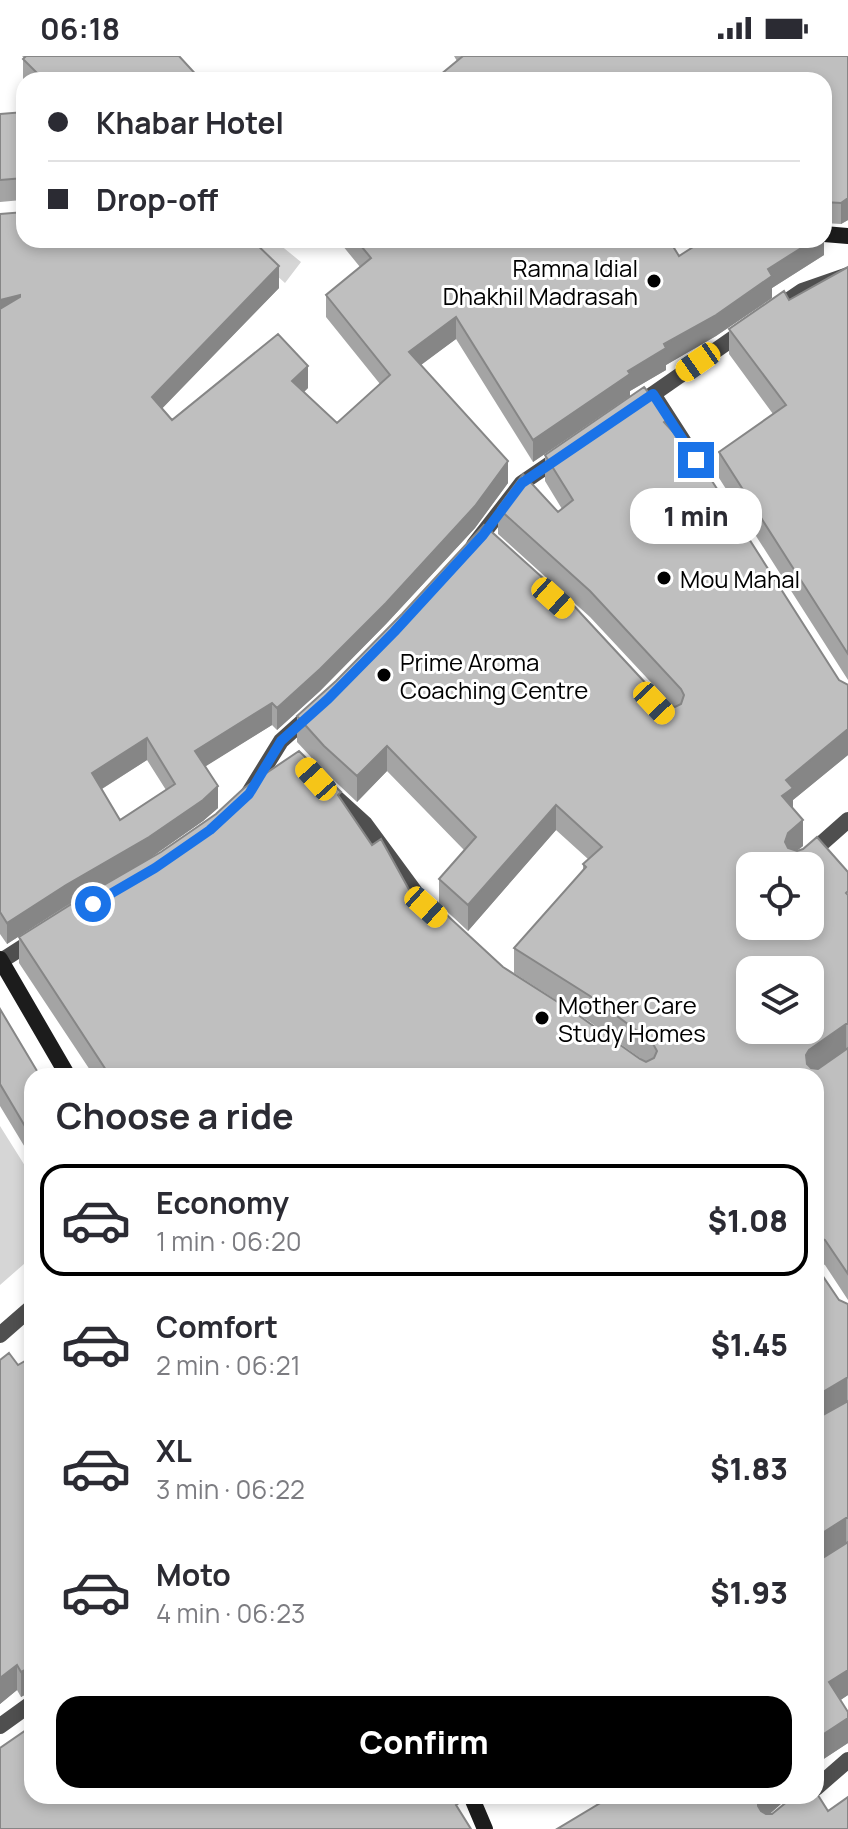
<!DOCTYPE html>
<meta charset="utf-8">
<style>
body{margin:0;font-family:Manrope,sans-serif;background:#f2f2f3;color:#2b2b33;height:100vh;display:flex;flex-direction:column;font-size:30px;white-space:nowrap}
*{box-sizing:border-box;margin:0}
p{font-size:26px;color:#7c7c81}
.icon{flex:none;width:44px;height:44px;fill:none;stroke:currentColor;stroke-width:2;stroke-linecap:round;stroke-linejoin:round}
.map{position:relative;flex:1;overflow:hidden}
.details{position:absolute;left:24px;top:1012px;width:800px;height:736px;display:flex;flex-direction:column;background:#fff;border-radius:24px;box-shadow:0 4px 12px #0003}
.details>*{flex:none}
.banner{position:absolute;left:16px;top:16px;width:816px;height:176px;border-radius:24px;box-shadow:0 4px 12px #0003;display:grid;align-content:center;height:176px;padding:0 32px;background:#fff}
.buttons{position:absolute;left:736px;top:796px;display:grid;gap:16px}
.buttons a{display:grid;place-items:center;width:88px;height:88px;border-radius:16px;background:#fff;box-shadow:0 4px 12px #0003;font-size:40px}
.end{position:absolute;width:36px;height:36px;margin:-18px;border:10px solid #1a73e8;background:#fff;box-shadow:0 0 0 4px #fff}
.from{border-radius:50%}
.bubble{position:absolute;height:56px;border-radius:24px;background:#fff;box-shadow:0 4px 12px #0003;font-size:26px;font-weight:800;line-height:56px;text-align:center}
.car{position:absolute;width:24px;height:48px;margin:-24px -12px;border-radius:10px;box-shadow:0 0 6px 2px #0007;background:linear-gradient(#f5c518 24%,#345 0 40%,#f5c518 0 76%,#345 0 86%,#f5c518 0)}
.banner b{display:flex;align-items:center;gap:28px;height:76px;font-size:30px}
.banner b+b{border-top:2px solid #e1e1e2}
.banner i{width:20px;height:20px;background:#2b2b33}
ul{padding:0;list-style:none}
li{display:flex;align-items:center;gap:24px;height:112px;margin:0 16px 12px;padding:0 16px;border:4px solid transparent;border-radius:24px}
li div{flex:1}
li b{display:block;font-size:30px}
li em{font-style:normal;font-weight:800}
li.active{border-color:#000}
li>.icon{width:72px;height:72px;stroke-width:1.5}
h2{padding:0 32px;font-size:36px;line-height:96px}
.action{display:flex;gap:16px;margin-top:auto;padding:16px 32px}
.action a{flex:1;height:92px;border-radius:24px;background:#000;color:#fff;font-size:32px;font-weight:800;line-height:92px;text-align:center}
.status{display:flex;justify-content:space-between;align-items:center;height:56px;padding:0 40px;background:#fff;direction:ltr}
.status svg{height:22px;fill:currentColor}
.map>svg:first-child{display:block}
.green{fill:#d6d6d6}
.lines{fill:none;stroke-linecap:round;stroke-linejoin:round}
.street{stroke:#4f4f4f;stroke-width:16}
.secondary{stroke:#1c1c1c;stroke-width:16}
.wall{fill:#a4a4a4;fill-rule:evenodd}
.shaded-wall{fill:#868686}
.building{fill:#bfbfbf;stroke:#868686;stroke-width:2;fill-rule:evenodd}
.route{stroke:#1a73e8;stroke-width:10}
.poi-dot{fill:#000;stroke:#fff;stroke-width:3}
.labels{text-anchor:middle;dominant-baseline:central;stroke-width:6;stroke-linejoin:round;paint-order:stroke}
.poi-label{font-size:24px;fill:#000;stroke:#fff;text-anchor:start}
</style>
<div class="status"><b>06:18</b><svg viewBox="0 0 49 12"><path d="M0 12V9h3v3zM5 12V6h3v6zM10 12V3h3v9zM15 12V0h3v12zM26 1h20v11H26zM47 4h2v5h-2z"/></svg></div>
<div class="map">
<svg width="848" height="1773" viewBox="0 0 848 1773">
<rect width="100%" height="100%" fill="#fff"/>
<path class="green" d="M242,184h32l27,22 -16,21 -46,-41z
M0,1070l32,51v80l-32,28z"/>
<g class="lines">
<path class="street" d="M771,256l31,-21 46,-16
M653,338l47,73
M633,352l112,-78
M474,489l48,-62 38,-26
M332,738l33,30 61,83 10,9
M247,740l34,-55 30,-27
M796,810l52,-46
M1,905l36,-23
M0,1279l32,-28
M0,1670l32,-23
M816,1732l32,-28"/>
<path class="secondary" d="M824,178l24,2
M0,903l68,117
M471,1740l14,33"/>
</g>
<path class="wall" d="M22,0h157l22,24h-177v2l-1,-1v-22l1,-1z
M454,0h394v164l-7,4 -17,-1v-143l-367,-19z
M24,56v128l255,48 -117,120 10,12 136,-32 -4,4 33,31 43,-39 -54,-67v-22l34,-28 -22,-27h331l10,16 145,-1 -52,33v10l-56,38 -50,29v5l-36,21v5l-97,66 -77,-123 -36,26 88,118 -33,45 -89,96 -66,67 -43,39 -5,-5 -67,41 13,42 -15,13 -54,37 192,-58 31,45 45,59 86,63 137,92 4,2 -54,-39 -76,-49v-25l69,-78v-6l5,-5 -32,-29 -88,101 -29,-27v-25l25,-29 -77,-79 -30,31 -33,-31 -27,-29v-26l368,-12 9,3 -84,-90 -92,-83v-26l60,4 4,-3 -17,-28v-26l124,-28 170,253 9,5v70l-55,45v9l10,37 -7,5 52,21v428l-23,-35 -9,-4v-185h-722l-75,-113v-26l47,-31 -59,38 -7,-10v-720l22,-2v-12l-22,2v-88zM147,704l19,30 -46,30 -18,-31z
M848,211v413l-129,-202v-26l54,-38 -44,-60v-25l60,-29z
M0,953l32,67v83l-32,-53z
M839,1244l9,4v391l-8,5 8,12v31l-32,21z
M32,1301v336l-2,-1 -9,5 -4,-7 -17,14v-344l18,5z"/>
<path class="shaded-wall" d="M848,142v22l-7,4v-21z
M824,177v22l-52,33v10l-56,38 -50,29v5l-36,21v5l-97,66v-22l235,-171 46,-29h10z
M279,210v22l-127,131v-22z
M20,239v22l-20,5v-22z
M456,261v22l-47,35v-22z
M308,310v22l-16,15v-22z
M508,405v22l-33,45 -89,96 -66,67 -43,39v-22z
M272,647v22l-77,48v-22z
M848,673v26l-55,45v13l-11,-17 4,-16z
M147,682v22l-55,35v-22z
M387,690v25l-30,31v-26z
M218,730v22l-15,13 -54,38 -83,47 -59,38v-21z
M556,749v25l-88,101v-26z
M803,764v26l-15,12 -3,-16 3,-9z
M846,968v25l-37,27 -3,-21 3,-5z
M847,1321v25l-31,19v-25z
M846,1462v25l-30,20v-26z
M17,1609v25l-17,14v-26z
M30,1611v25l-9,5v-25z
M848,1614v25l-19,13v-26z
M848,1662v25l-32,21v-25z
M761,1740h29l-28,25 -4,5v-25z"/>
<path class="building" d="M26,0h153l22,24h-157l-21,-21z
M463,0h385v142l-7,5 -17,-1v-122h-390z
M24,56v66l-24,2v-66z
M24,156v28h228l27,26 -127,131 20,23 106,-86 30,32 -16,15 45,42 53,-48 -64,-80 45,-37 -15,-18h313l10,16 25,-16h110l-46,29 4,7 -56,39 -52,29 2,4 -38,23 2,3 -97,66 -77,-123 -47,35 99,109 -33,45 -89,97 -66,66 -43,39 -5,-5 -77,48 23,35 -15,14 -54,37 -83,48 -59,38 -7,-11v-603l20,-12v-2l-20,5v-86zM147,682l28,46 -55,36 -28,-47z
M848,211v387l-129,-202 67,-47 -57,-76 55,-38 5,9z
M644,331l25,31 -5,4 34,37 141,221 9,5v44l-62,51 7,8 -11,8 21,24 -15,13 -3,9 3,6 9,3 6,-2 14,-12 31,35v19l-2,2 2,2v129h-2l-37,26 -3,5 1,9 4,4 7,1 30,-21v226l-23,-34 -9,-4v-160h-706l-91,-139 59,-37 83,-48 55,-38 28,-26 55,-37 42,41 -3,3 34,50 9,-6 36,65 8,-9 78,72 75,48 62,44 6,3 8,-4 3,-7 -5,-9 -62,-46 -76,-48 72,-81 -3,-3 19,-17 -46,-42 -88,100 -29,-26 37,-42 -89,-91 -30,30 -33,-30 -27,-30 39,-35 66,-67 82,-89 90,81 91,98 10,3 6,-3 3,-9 -3,-6 -91,-98 -92,-83 25,-34 35,38 15,-12 -28,-45zM750,810h60v60h-60zM750,914h60v60h-60z
M0,953l40,67h-8v62l-32,-54z
M816,1210l23,34 9,4v73l-32,19z
M9,1297l9,12 14,-8v310h-2l-9,5 -4,-7 -17,13v-318z
M848,1345v117h-2l-30,19v-118z
M848,1486v128l-19,12 19,30v6l-32,21v-178h2z
M32,1670v70h423l4,7 -3,2 15,24h-471v-81z
M816,1736l12,19 20,-14v32h-291l55,-33h149l-3,5v5l3,5 5,3h6l22,-18h22z"/>
<g class="lines">
<path class="route" d="M93,848l62,-36 55,-38 39,-36 32,-53 47,-42 66,-67 89,-97 39,-52 131,-89 43,66"/>
</g>
<g class="poi-dot">
<circle cx="654" cy="225" r="8"/>
<circle cx="664" cy="522" r="8"/>
<circle cx="384" cy="619" r="8"/>
<circle cx="542" cy="962" r="8"/>
</g>
<g class="labels">
<g class="poi-label">
<text x="638" y="211" text-anchor="end">Ramna Idial<tspan x="638" dy="28">Dhakhil Madrasah</tspan></text>
<text x="680" y="522">Mou Mahal</text>
<text x="400" y="605">Prime Aroma<tspan x="400" dy="28">Coaching Centre</tspan></text>
<text x="558" y="948">Mother Care<tspan x="558" dy="28">Study Homes</tspan></text>
</g>
</g>
</svg>
<div class="buttons">
<a><svg class="icon" aria-label="locate" viewBox="0 0 24 24"><circle cx="12" cy="12" r="6"/><path d="M12 2v4M12 18v4M2 12h4M18 12h4"/></svg></a>
<a><svg class="icon" aria-label="layers" viewBox="0 0 24 24"><path d="M12 4l9 5-9 5-9-5zM3 14l9 5 9-5"/></svg></a>
</div>
<i class="end from" style="left:93px;top:848px"></i>
<i class="end" style="left:696px;top:404px"></i>
<div class="bubble" style="left:630px;top:432px;width:132px">1 min</div>
<i class="car" style="left:698px;top:306px;rotate:235deg"></i>
<i class="car" style="left:553px;top:542px;rotate:132deg"></i>
<i class="car" style="left:654px;top:647px;rotate:137deg"></i>
<i class="car" style="left:316px;top:723px;rotate:318deg"></i>
<i class="car" style="left:426px;top:851px;rotate:132deg"></i>
<div class="banner">
<b><i class="from"></i>Khabar Hotel</b>
<b><i></i>Drop-off</b>
</div>
<section class="details">
<h2>Choose a ride</h2>
<ul>
<li class="active"><svg class="icon" aria-label="car" viewBox="0 0 24 24"><path d="M5 17H2v-5l4-1 3-4h7l3 4 3 1v5h-3M9 17h6M6 11h13"/><circle cx="7" cy="17" r="2"/><circle cx="17" cy="17" r="2"/></svg><div><b>Economy</b><p>1 min · 06:20</p></div><em>$1.08</em></li>
<li><svg class="icon" aria-label="car" viewBox="0 0 24 24"><path d="M5 17H2v-5l4-1 3-4h7l3 4 3 1v5h-3M9 17h6M6 11h13"/><circle cx="7" cy="17" r="2"/><circle cx="17" cy="17" r="2"/></svg><div><b>Comfort</b><p>2 min · 06:21</p></div><em>$1.45</em></li>
<li><svg class="icon" aria-label="car" viewBox="0 0 24 24"><path d="M5 17H2v-5l4-1 3-4h7l3 4 3 1v5h-3M9 17h6M6 11h13"/><circle cx="7" cy="17" r="2"/><circle cx="17" cy="17" r="2"/></svg><div><b>XL</b><p>3 min · 06:22</p></div><em>$1.83</em></li>
<li><svg class="icon" aria-label="car" viewBox="0 0 24 24"><path d="M5 17H2v-5l4-1 3-4h7l3 4 3 1v5h-3M9 17h6M6 11h13"/><circle cx="7" cy="17" r="2"/><circle cx="17" cy="17" r="2"/></svg><div><b>Moto</b><p>4 min · 06:23</p></div><em>$1.93</em></li>
</ul>
<div class="action"><a>Confirm</a></div>
</section>
</div>
